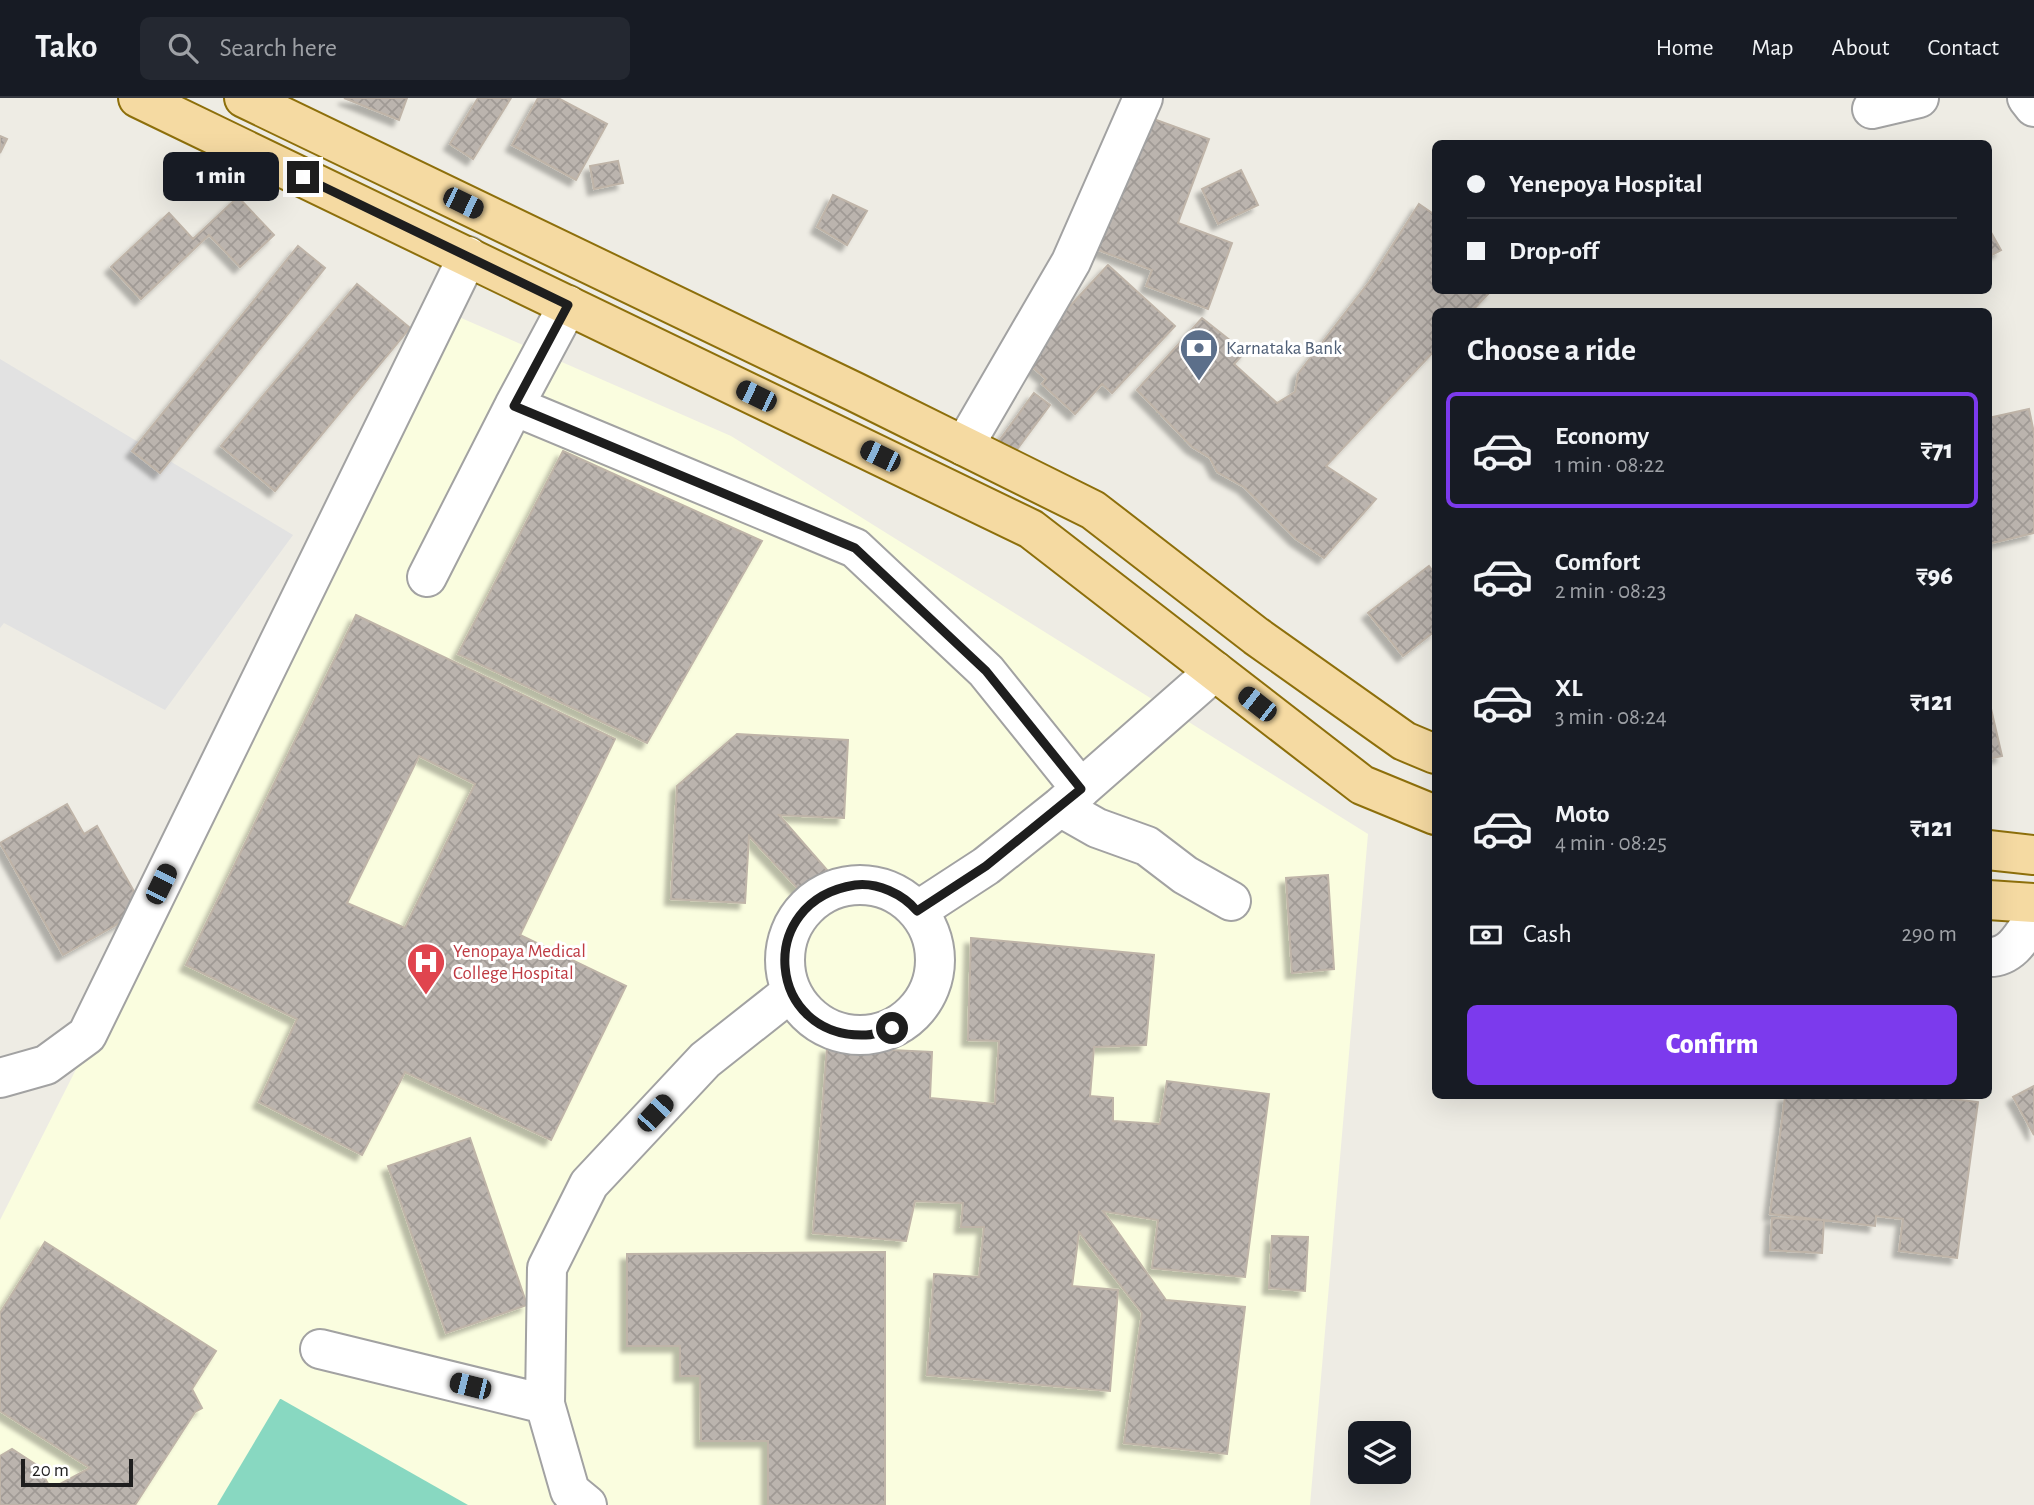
<!DOCTYPE html>
<meta charset="utf-8">
<style>
body{margin:0;font-family:"Alegreya Sans",sans-serif;background:#242831;color:#f1f3f6;height:100vh;display:flex;flex-direction:column;font-size:26px;white-space:nowrap}
*{box-sizing:border-box;margin:0}
p{font-size:23px;color:#9ea1a6}
.icon{flex:none;width:38px;height:38px;fill:none;stroke:currentColor;stroke-width:2;stroke-linecap:round;stroke-linejoin:round}
.map{position:relative;flex:1;overflow:hidden}
.drawer{position:absolute;left:1432px;top:210px;width:560px;height:791px;display:flex;flex-direction:column;background:#171b24;border-radius:10px;box-shadow:0 7px 28px #0002}
.drawer>*{flex:none}
.banner{position:absolute;left:1432px;top:42px;width:560px;height:154px;border-radius:10px;box-shadow:0 7px 28px #0002;display:grid;align-content:center;height:154px;padding:0 35px;background:#171b24}
.controls{position:absolute;left:1348px;top:1323px;display:grid;gap:14px}
.controls a{display:grid;place-items:center;width:63px;height:63px;border-radius:10px;background:#171b24;box-shadow:0 7px 28px #0002;font-size:35px}
.scale{position:absolute;left:21px;bottom:18px;width:112px;box-sizing:border-box;padding-left:7px;border:4px solid #1e1e1e;border-top:0;font-size:19px;line-height:24px;white-space:nowrap;color:#1e1e1e;-webkit-text-stroke:5px #fff;paint-order:stroke}
.end{position:absolute;width:32px;height:32px;margin:-16px;border:9px solid #1e1e1e;background:#fff;box-shadow:0 0 0 4px #fff}
.from{border-radius:50%}
.bubble{position:absolute;height:49px;border-radius:10px;background:#171b24;box-shadow:0 7px 28px #0002;font-size:23px;font-weight:800;line-height:49px;text-align:center}
.car{position:absolute;width:21px;height:42px;margin:-21px -10px;border-radius:9px;box-shadow:0 0 5px 2px #0007;background:linear-gradient(#222 24%,#8ab4d8 0 40%,#222 0 76%,#8ab4d8 0 86%,#222 0)}
.banner b{display:flex;align-items:center;gap:24px;height:66px;font-size:26px}
.banner b+b{border-top:2px solid #363941}
.banner i{width:18px;height:18px;background:#f1f3f6}
ul{padding:0;list-style:none}
li{display:flex;align-items:center;gap:21px;height:116px;margin:0 14px 10px;padding:0 21px;border:4px solid transparent;border-radius:10px}
li div{flex:1}
li b{display:block;font-size:26px}
li em{font-style:normal;font-weight:800}
li.selected{border-color:#7c3aed}
li>.icon{width:63px;height:63px;stroke-width:1.5}
h2{padding:0 35px;font-size:32px;line-height:84px}
.pay{display:flex;align-items:center;gap:18px;height:77px;padding:0 35px;font-size:26px}
.pay p{margin-inline-start:auto}
.cta{display:flex;gap:14px;margin-top:auto;padding:14px 35px}
.cta a{flex:1;height:80px;border-radius:10px;background:#7c3aed;color:#fff;font-size:28px;font-weight:800;line-height:80px;text-align:center}
header{display:flex;align-items:center;gap:42px;box-sizing:border-box;height:98px;padding:0 35px;background:#171b24;border-bottom:2px solid #363941}
header strong{font-size:33px}
nav{display:flex;gap:38px;margin-inline-start:auto;font-size:24px}
.search{width:490px;height:63px;background:#242831;display:flex;align-items:center;gap:18px;box-sizing:border-box;padding:0 24px;border-radius:10px;color:#9ea1a6;font-size:26px}
.map>svg:first-child{display:block}
.education{fill:#fafddf}
.pitch{fill:#88d8c1}
.parking{fill:#e2e2e2}
.building{fill:url(#building-cross-hatch);stroke:#bfb4a8;stroke-width:2;fill-rule:evenodd;filter:url(#shadow)}
.lines{fill:none;stroke-linecap:round;stroke-linejoin:round}
.minor-casing{stroke:#a2a2a2;stroke-width:42}
.major-casing{stroke:#8d6f0b;stroke-width:42}
.minor{stroke:#fff;stroke-width:38}
.major{stroke:#f5daa2;stroke-width:38}
.route{stroke:#1e1e1e;stroke-width:9}
.labels{text-anchor:middle;dominant-baseline:central;stroke-width:6;stroke-linejoin:round;paint-order:stroke}
.service-label{font-size:19px;fill:#4e5e75;stroke:#fff;text-anchor:start}
.health-label{font-size:19px;fill:#be3a42;stroke:#fff;text-anchor:start}
</style>
<header>
<strong>Tako</strong>
<div class="search"><svg class="icon" aria-label="search" viewBox="0 0 24 24"><circle cx="10" cy="10" r="6"/><path d="M15 15l6 6"/></svg>Search here</div>
<nav><a>Home</a><a>Map</a><a>About</a><a>Contact</a></nav>
</header>
<div class="map">
<svg width="2034" height="1407" viewBox="0 0 2034 1407">
<defs>
<pattern id="building-cross-hatch" width="8" height="8" patternUnits="userSpaceOnUse" patternTransform="scale(1.75)"><rect width="8" height="8" fill="#bbb4ae"/><path d="M0 0l8 8M0 8l8-8" fill="none" stroke="#a09a95"/></pattern>
<filter id="shadow"><feDropShadow dx="-6" dy="6" stdDeviation="2" flood-color="#0004"/></filter>
</defs>
<rect width="100%" height="100%" fill="#eeece4"/>
<path class="education" d="M452,216l279,122 637,398 -58,671h-1310v-285l433,-859z"/>
<path class="pitch" d="M280,1301h1l187,106h-251z"/>
<path class="parking" d="M0,261l293,176 -128,175 -161,-87 -4,5z"/>
<path class="building" d="M344,0h63l-8,22z
M478,0h33l-38,61 -23,-15z
M538,0h20l49,26 -31,56 -64,-35z
M1148,19l61,22 -31,84 54,20 -24,66 -62,-23 6,-16 -54,-20z
M0,38l7,3 -7,14z
M618,63l5,22 -29,6 -4,-23z
M1241,72l17,35 -40,19 -16,-35z
M833,97l34,16 -20,34 -30,-18z
M238,99l36,38 -34,32 -31,-32 -68,64 -30,-32 58,-54 24,26z
M1419,106l16,11v75l56,1 -20,21h-36v38l-109,116 50,33 -52,59 -28,-19 -52,-52 -27,-15 -7,-14 -18,-11 -55,-57 65,-72 43,34 -11,12 43,39 18,-11 3,-18 71,-92z
M1988,129l13,23 -13,7z
M298,148l27,22 -165,205 -28,-22z
M1108,167l67,61 -63,67 -10,-9 -27,30 -33,-30 4,-5 -24,-21z
M357,186l53,44 -135,163 -54,-45z
M1034,295l16,12 -38,51 -16,-11z
M2029,311l5,24v100l-46,11v-126z
M563,353l199,90 -115,202 -189,-89z
M1429,468l6,8v57l-32,25 -35,-43z
M356,517l259,124 -95,196 106,51 -75,154 -146,-68 -43,83 -103,-53 38,-83 -111,-54zM419,658l56,28 -70,144 -58,-25z
M1989,602l13,56 -14,3v-59z
M737,636l111,6 -4,78 -65,-3 48,55 -25,23 -53,-57 -4,67 -74,-4 6,-113z
M67,706l17,30 13,-8 47,83 -81,46 -63,-112z
M1328,777l6,94 -42,4 -6,-95z
M971,840l183,17 -8,90 -52,2 -4,49 23,2v23l47,3 7,-43 102,13 -24,183 -93,-9 6,-48 -55,-9 63,89 79,7 -18,147 -103,-11 18,-130 -63,-81 -7,54 46,4 -8,101 -183,-16 7,-101 45,3 5,-50h-23l2,-24 -48,-2 -9,40 -93,-8 14,-186 105,5 -2,46 65,6 4,-63 -31,-1z
M2034,988v49l-21,-38z
M1785,998h143l50,6 -21,156 -58,-7 4,-32 -27,-3 -1,10 -105,-12z
M470,1040l57,167 -81,28 -58,-167z
M1772,1120l52,2 -2,33 -52,-3z
M1272,1138l36,1 -3,54 -36,-3z
M45,1144l171,109 -24,38 10,19 -7,4 -60,93h-135v-49l12,-7 26,17 13,23 39,-21 -90,-57v-98z
M885,1154v253h-117v-64h-67l-1,-65h-20v-30h-53v-92z"/>
<g class="lines">
<g class="minor-casing">
<path id="minor" d="M2027,0l7,9
M1872,11l47,-11
M514,308l54,-101
M964,348l107,-184 72,-164
M427,479l87,-171 341,142 131,123 95,118
M1060,709l37,21 50,18 38,29 46,26
M785 862a75 75 0 1 1 150 0a75 75 0 1 1-150 0Z
M917,813l69,-45 74,-59 155,-136
M1988,859c24,1 35,-22 46,-39
M0,980l46,-13 41,-30 381,-779
M320,1251l225,55
M587,1407l-17,-14 -25,-87 2,-136 42,-84 116,-124 86,-68"/>
</g>
<g class="major-casing">
<path id="major" d="M138,0l893,431 331,256 73,30
M244,0l611,294 238,118 163,126 148,105 31,13
M1988,752l46,5
M1988,802l46,3"/>
</g>
<use href="#minor" class="minor"/>
<use href="#major" class="major"/>
</g>
<g class="lines">
<path class="route" d="M303,79l265,128 -54,101 341,142 131,123 95,118 -95,77 -69,45c-14,-17 -40,-29 -62,-26 -102,16 -88,154 11,150 9,0 18,-4 26,-7"/>
</g>
<defs>
<g id="bank-pin" transform="scale(2.0125)"><path d="M0 17L-7.5 6A9.5 9.5 0 1 1 7.5 6Z" fill="#5c6f8a" stroke="#fff"/><path d="M-6-4H6V4H-6ZM0-2.3a2.3 2.3 0 1 0 0 4.6a2.3 2.3 0 1 0 0-4.6Z" fill="#fff"/></g>
<g id="hospital-pin" transform="scale(2.0125)"><path d="M0 17L-7.5 6A9.5 9.5 0 1 1 7.5 6Z" fill="#e0444e" stroke="#fff"/><path d="M-5-5h3v3.5h4V-5h3V5h-3V1.5h-4V5h-3Z" fill="#fff"/></g>
</defs>
<g fill-rule="evenodd">
<use href="#bank-pin" x="1199" y="250"/>
<use href="#hospital-pin" x="426" y="864"/>
</g>
<g class="labels">
<g class="service-label">
<text x="1226" y="250">Karnataka Bank</text>
</g>
<g class="health-label">
<text x="453" y="853">Yenopaya Medical<tspan x="453" dy="22">College Hospital</tspan></text>
</g>
</g>
</svg>
<div class="controls">
<a><svg class="icon" aria-label="layers" viewBox="0 0 24 24"><path d="M12 4l9 5-9 5-9-5zM3 14l9 5 9-5"/></svg></a>
</div>
<div class="scale">20 m</div>
<i class="end from" style="left:892px;top:930px"></i>
<i class="end" style="left:303px;top:79px"></i>
<div class="bubble" style="left:163px;top:54px;width:116px">1 min</div>
<i class="car" style="left:463px;top:105px;rotate:116deg"></i>
<i class="car" style="left:756px;top:298px;rotate:296deg"></i>
<i class="car" style="left:880px;top:358px;rotate:296deg"></i>
<i class="car" style="left:1257px;top:606px;rotate:308deg"></i>
<i class="car" style="left:161px;top:786px;rotate:26deg"></i>
<i class="car" style="left:655px;top:1015px;rotate:43deg"></i>
<i class="car" style="left:470px;top:1288px;rotate:284deg"></i>
<div class="banner">
<b><i class="from"></i>Yenepoya Hospital</b>
<b><i></i>Drop-off</b>
</div>
<section class="drawer">
<h2>Choose a ride</h2>
<ul>
<li class="selected"><svg class="icon" aria-label="car" viewBox="0 0 24 24"><path d="M5 17H2v-5l4-1 3-4h7l3 4 3 1v5h-3M9 17h6M6 11h13"/><circle cx="7" cy="17" r="2"/><circle cx="17" cy="17" r="2"/></svg><div><b>Economy</b><p>1 min · 08:22</p></div><em>₹71</em></li>
<li><svg class="icon" aria-label="car" viewBox="0 0 24 24"><path d="M5 17H2v-5l4-1 3-4h7l3 4 3 1v5h-3M9 17h6M6 11h13"/><circle cx="7" cy="17" r="2"/><circle cx="17" cy="17" r="2"/></svg><div><b>Comfort</b><p>2 min · 08:23</p></div><em>₹96</em></li>
<li><svg class="icon" aria-label="car" viewBox="0 0 24 24"><path d="M5 17H2v-5l4-1 3-4h7l3 4 3 1v5h-3M9 17h6M6 11h13"/><circle cx="7" cy="17" r="2"/><circle cx="17" cy="17" r="2"/></svg><div><b>XL</b><p>3 min · 08:24</p></div><em>₹121</em></li>
<li><svg class="icon" aria-label="car" viewBox="0 0 24 24"><path d="M5 17H2v-5l4-1 3-4h7l3 4 3 1v5h-3M9 17h6M6 11h13"/><circle cx="7" cy="17" r="2"/><circle cx="17" cy="17" r="2"/></svg><div><b>Moto</b><p>4 min · 08:25</p></div><em>₹121</em></li>
</ul>
<div class="pay"><svg class="icon" aria-label="cash" viewBox="0 0 24 24"><path d="M3 7h18v10H3z"/><circle cx="12" cy="12" r="2"/></svg>Cash<p>290 m</p></div>
<div class="cta"><a>Confirm</a></div>
</section>
</div>
